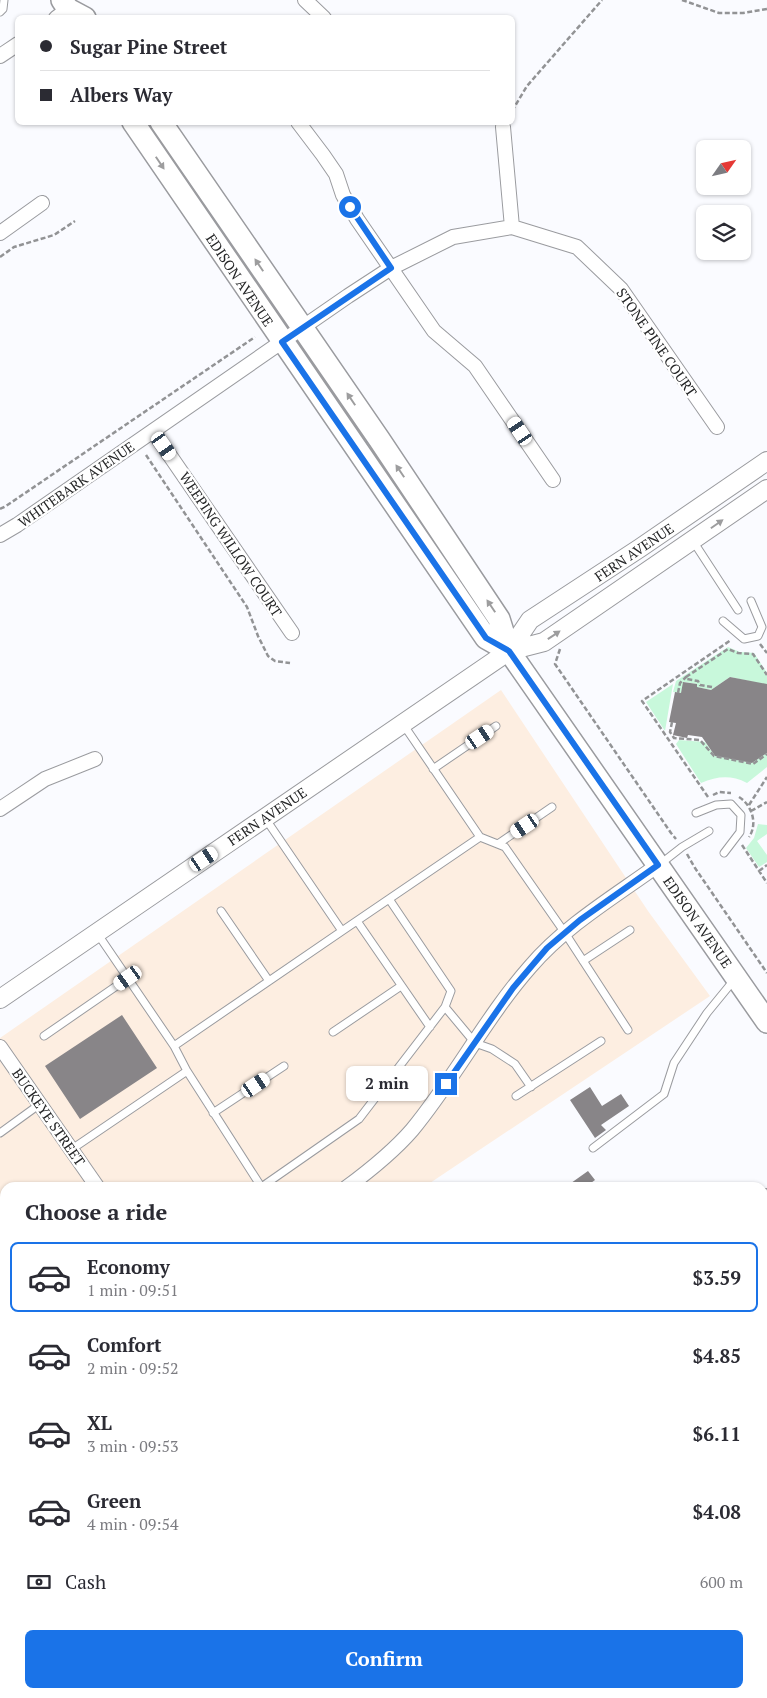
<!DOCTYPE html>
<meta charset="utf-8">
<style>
body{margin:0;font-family:"PT Serif",serif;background:#f7f7f7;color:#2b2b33;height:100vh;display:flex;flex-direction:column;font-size:19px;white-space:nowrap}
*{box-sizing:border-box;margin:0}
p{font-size:16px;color:#7c7c81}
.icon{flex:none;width:28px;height:28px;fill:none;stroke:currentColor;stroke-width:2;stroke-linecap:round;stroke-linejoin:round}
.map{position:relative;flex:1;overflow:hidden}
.drawer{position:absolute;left:0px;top:1182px;width:768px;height:516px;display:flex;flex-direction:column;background:#fff;border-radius:15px 15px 0 0;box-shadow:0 1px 4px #0004}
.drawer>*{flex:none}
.hud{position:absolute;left:15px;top:15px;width:500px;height:110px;border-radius:8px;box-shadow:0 1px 4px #0004;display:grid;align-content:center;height:110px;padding:0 25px;background:#fff}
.needle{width:32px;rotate:56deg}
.controls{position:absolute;left:696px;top:140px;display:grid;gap:10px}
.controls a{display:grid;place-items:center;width:55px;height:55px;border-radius:8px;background:#fff;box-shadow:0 1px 4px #0004;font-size:25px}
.end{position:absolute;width:22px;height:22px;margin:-11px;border:6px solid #1a73e8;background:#fff;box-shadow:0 0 0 2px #fff}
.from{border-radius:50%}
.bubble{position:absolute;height:35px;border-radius:8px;background:#fff;box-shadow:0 1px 4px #0004;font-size:16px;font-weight:600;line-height:35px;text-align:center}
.car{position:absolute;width:15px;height:30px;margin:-15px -8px;border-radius:6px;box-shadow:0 0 4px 1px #0007;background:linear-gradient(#fff 24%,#345 0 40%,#fff 0 76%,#345 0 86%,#fff 0)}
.hud b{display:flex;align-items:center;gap:18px;height:48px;font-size:19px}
.hud b+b{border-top:1px solid #e1e1e2}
.hud i{width:12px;height:12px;background:#2b2b33}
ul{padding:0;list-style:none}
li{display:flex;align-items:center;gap:15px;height:70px;margin:0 10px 8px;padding:0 15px;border:2px solid transparent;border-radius:8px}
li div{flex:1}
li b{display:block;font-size:19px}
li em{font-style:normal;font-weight:600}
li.active{border-color:#1a73e8}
li>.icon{width:45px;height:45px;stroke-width:1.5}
h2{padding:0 25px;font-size:22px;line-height:60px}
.pay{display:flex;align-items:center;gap:12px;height:55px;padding:0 25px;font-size:19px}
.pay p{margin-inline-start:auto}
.cta{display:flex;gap:10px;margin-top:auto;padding:10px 25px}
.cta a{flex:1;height:58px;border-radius:8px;background:#1a73e8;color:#fff;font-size:20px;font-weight:600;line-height:58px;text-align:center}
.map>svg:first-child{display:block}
.industrial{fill:#fdeee1}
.green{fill:#c8f8db}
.building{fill:#888588}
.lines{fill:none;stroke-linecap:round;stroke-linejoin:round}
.service-casing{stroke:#9a9b9f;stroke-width:9}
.minor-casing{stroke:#9a9b9f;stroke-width:16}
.tertiary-casing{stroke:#9a9b9f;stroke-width:20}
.primary-casing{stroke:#9a9b9f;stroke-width:24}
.path{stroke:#929395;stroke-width:2.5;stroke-dasharray:5 2.5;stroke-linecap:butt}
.service{stroke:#fff;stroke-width:7}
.minor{stroke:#fff;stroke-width:14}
.tertiary{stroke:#fff;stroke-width:18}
.primary{stroke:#fff;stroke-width:21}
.oneway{fill:#9d9d9e}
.route{stroke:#1a73e8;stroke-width:6}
.labels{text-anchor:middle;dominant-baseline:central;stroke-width:4.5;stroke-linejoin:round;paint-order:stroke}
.street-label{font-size:14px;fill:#252627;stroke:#fff}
</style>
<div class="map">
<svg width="767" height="1698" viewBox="0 0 767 1698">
<rect width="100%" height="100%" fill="#fafbff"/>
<path class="industrial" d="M501,690l147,221 62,85 -286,191 -419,1v432l-5,-7v-575z"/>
<path class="green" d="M728,647l12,5 14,1 13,20v12l-37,-8 -19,13 -14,-3v-3l-13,-2 -3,11 -8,-1 3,-11z
M673,684l-8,47 -19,-29z
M679,740l26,2 10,14 37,7 15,-10v14l-20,16c-16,-8 -29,-7 -46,0l-25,-39z
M758,824l9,1v9l-10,7 10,14v7l-8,5 -13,-19 8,-10z"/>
<path class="building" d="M730,677l37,7v69l-15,10 -37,-7 -13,-19 -14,-2 -1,3 -14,-3 3,-12 -7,-1 6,-30 6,1 2,-11 14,2v3l14,3z
M122,1015l35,53 -77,51 -35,-53z
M590,1087l12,19 19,-12 8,12 -28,19 5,5 -11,8 -25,-38z
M588,1171l7,9 -11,8h-20z"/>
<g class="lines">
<g class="service-casing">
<path id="service" d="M0,12l3,-3 1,-9
M693,541l45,69
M723,621l21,18 14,-3 4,-9 -11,-26
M433,769l63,-43
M696,813l20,-8 15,-1 10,11 -1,17 -16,21
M265,818l77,113 138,-94 -77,-113
M480,837l25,10 60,86 63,97
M498,844l54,-37
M659,865l23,-18 27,-16
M221,911l48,70
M357,921l73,106
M97,933l77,113
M583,961l47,-31
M445,1007l30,36 17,6 23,15 16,23
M333,1032l68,-46
M44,1036l84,-58
M187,1071l75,117
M516,1096l85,-55
M213,1113l71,-47
M0,1133l40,-29
M593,1148l71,-54 10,-31 33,-50 27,-33
M72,1149l115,-78 -13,-25 168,-115
M260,1188l99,-69 86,-112 6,-16 -62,-92
M0,1244l5,7
M0,1322l5,7
M762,1460l5,2
M0,1572l5,8
M762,1693l4,5
M540,1694l2,4
M713,1698l5,-4"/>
</g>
<g class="minor-casing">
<path id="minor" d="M305,0l19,18
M56,18l12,-9
M0,56l18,-12
M298,122l25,33 13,19 7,21 14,24 77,112 41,35 78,114
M503,127l9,100
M0,233l42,-30
M153,431l139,202
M0,535l17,-10 331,-229 43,-28 62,-31 59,-10 65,20 44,42 96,138
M0,809l45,-30 50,-20
M0,1047l98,141
M346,1188c23,-17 47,-36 66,-58 43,-52 74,-113 118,-163 36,-42 84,-70 128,-102
M0,1400l5,-3"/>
</g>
<g class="tertiary-casing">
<path id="tertiary" d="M509,651l21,-31 110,-72 127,-87
M0,999l509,-348 35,-9 223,-153"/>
</g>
<g class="primary-casing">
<path id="primary" d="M62,0l6,9 17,9
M133,122l353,516 23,13
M161,122l218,317 120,180 10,32 258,371
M762,1203l5,-3
M762,1246l5,-3
M33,1698l6,-4
M94,1698l7,-4"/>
</g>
<path class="path" d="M682,0l37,13h24l24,-4
M512,111l15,-25 75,-86
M0,257l14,-10 40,-12 21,-14
M146,455l101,152 11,29 10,20 7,5 15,2
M0,509l6,-3 249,-169
M760,644l7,9
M560,649l-5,15 116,169 5,6
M712,687l-12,-2 -2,-4 -11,-2 -1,-2 42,-28 10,4 15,1 14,21
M678,693l2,-10 6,-6
M672,722l-2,10 4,6 26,2 14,16 39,8 14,-10
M713,795l6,-3 12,1
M708,797l-66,-96 89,-61
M739,797c13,8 19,27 10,40
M749,805l18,-28
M751,811l16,-9
M742,845l25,38
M687,854l8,14 72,105
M759,871l8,-6"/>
<use href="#service" class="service"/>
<use href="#minor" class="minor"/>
<use href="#tertiary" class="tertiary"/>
<use href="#primary" class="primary"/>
</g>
<defs><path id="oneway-solid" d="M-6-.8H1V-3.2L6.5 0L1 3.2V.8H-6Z" transform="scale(1.25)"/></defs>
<g class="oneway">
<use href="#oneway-solid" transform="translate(160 163) rotate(56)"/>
<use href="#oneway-solid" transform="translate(259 265) rotate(-124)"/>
<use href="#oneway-solid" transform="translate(351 399) rotate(-124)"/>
<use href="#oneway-solid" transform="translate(400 471) rotate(-124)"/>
<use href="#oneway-solid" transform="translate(717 524) rotate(-35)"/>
<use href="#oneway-solid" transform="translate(491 606) rotate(-124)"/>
<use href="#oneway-solid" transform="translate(554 635) rotate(-34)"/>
</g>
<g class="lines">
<path class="route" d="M350,207l41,61 -109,74 204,296 23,13 149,214 -78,55 -33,28 -34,40 -67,96"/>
</g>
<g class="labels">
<g class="street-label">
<text transform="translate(240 280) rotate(56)">EDISON AVENUE</text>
<text transform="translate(657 342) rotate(55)">STONE PINE COURT</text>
<text transform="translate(76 484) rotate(-35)">WHITEBARK AVENUE</text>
<text transform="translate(231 544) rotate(56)">WEEPING WILLOW COURT</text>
<text transform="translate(634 552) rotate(-34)">FERN AVENUE</text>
<text transform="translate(267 816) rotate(-34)">FERN AVENUE</text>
<text transform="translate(698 922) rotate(55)">EDISON AVENUE</text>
<text transform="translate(49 1117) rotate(55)">BUCKEYE STREET</text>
</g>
</g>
</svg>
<div class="controls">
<a><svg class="needle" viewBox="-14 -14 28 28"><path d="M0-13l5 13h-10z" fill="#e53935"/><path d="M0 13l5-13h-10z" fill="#7c7c81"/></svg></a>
<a><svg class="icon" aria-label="layers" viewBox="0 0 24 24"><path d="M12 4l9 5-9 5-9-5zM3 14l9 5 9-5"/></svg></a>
</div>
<i class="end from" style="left:350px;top:207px"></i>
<i class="end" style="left:446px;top:1084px"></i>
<div class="bubble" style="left:346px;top:1066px;width:82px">2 min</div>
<i class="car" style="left:520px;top:431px;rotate:326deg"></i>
<i class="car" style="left:164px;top:446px;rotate:145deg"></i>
<i class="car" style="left:480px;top:737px;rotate:56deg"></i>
<i class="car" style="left:525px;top:826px;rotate:236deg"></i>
<i class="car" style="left:204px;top:859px;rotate:56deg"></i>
<i class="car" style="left:128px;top:978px;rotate:235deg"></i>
<i class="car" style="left:256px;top:1085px;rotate:56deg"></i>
<div class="hud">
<b><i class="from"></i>Sugar Pine Street</b>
<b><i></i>Albers Way</b>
</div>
<section class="drawer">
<h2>Choose a ride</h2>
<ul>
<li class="active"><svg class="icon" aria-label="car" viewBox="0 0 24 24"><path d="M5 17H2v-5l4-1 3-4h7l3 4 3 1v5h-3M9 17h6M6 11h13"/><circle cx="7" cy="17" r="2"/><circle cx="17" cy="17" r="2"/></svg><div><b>Economy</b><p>1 min · 09:51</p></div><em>$3.59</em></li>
<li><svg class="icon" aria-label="car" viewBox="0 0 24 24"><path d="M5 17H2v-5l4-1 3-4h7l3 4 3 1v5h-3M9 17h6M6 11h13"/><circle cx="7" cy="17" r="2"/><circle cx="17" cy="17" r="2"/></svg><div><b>Comfort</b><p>2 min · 09:52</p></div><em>$4.85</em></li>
<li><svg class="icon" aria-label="car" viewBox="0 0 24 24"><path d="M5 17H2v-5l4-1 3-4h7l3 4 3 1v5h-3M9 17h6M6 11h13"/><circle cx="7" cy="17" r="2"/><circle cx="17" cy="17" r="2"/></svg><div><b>XL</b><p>3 min · 09:53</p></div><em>$6.11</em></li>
<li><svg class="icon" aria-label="car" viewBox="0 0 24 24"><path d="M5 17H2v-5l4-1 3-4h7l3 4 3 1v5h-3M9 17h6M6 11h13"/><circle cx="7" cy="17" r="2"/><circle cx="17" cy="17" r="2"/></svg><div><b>Green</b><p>4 min · 09:54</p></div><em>$4.08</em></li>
</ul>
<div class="pay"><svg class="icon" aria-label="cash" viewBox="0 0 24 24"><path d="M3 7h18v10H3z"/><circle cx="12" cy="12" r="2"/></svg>Cash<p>600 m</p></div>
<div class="cta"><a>Confirm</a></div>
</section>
</div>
